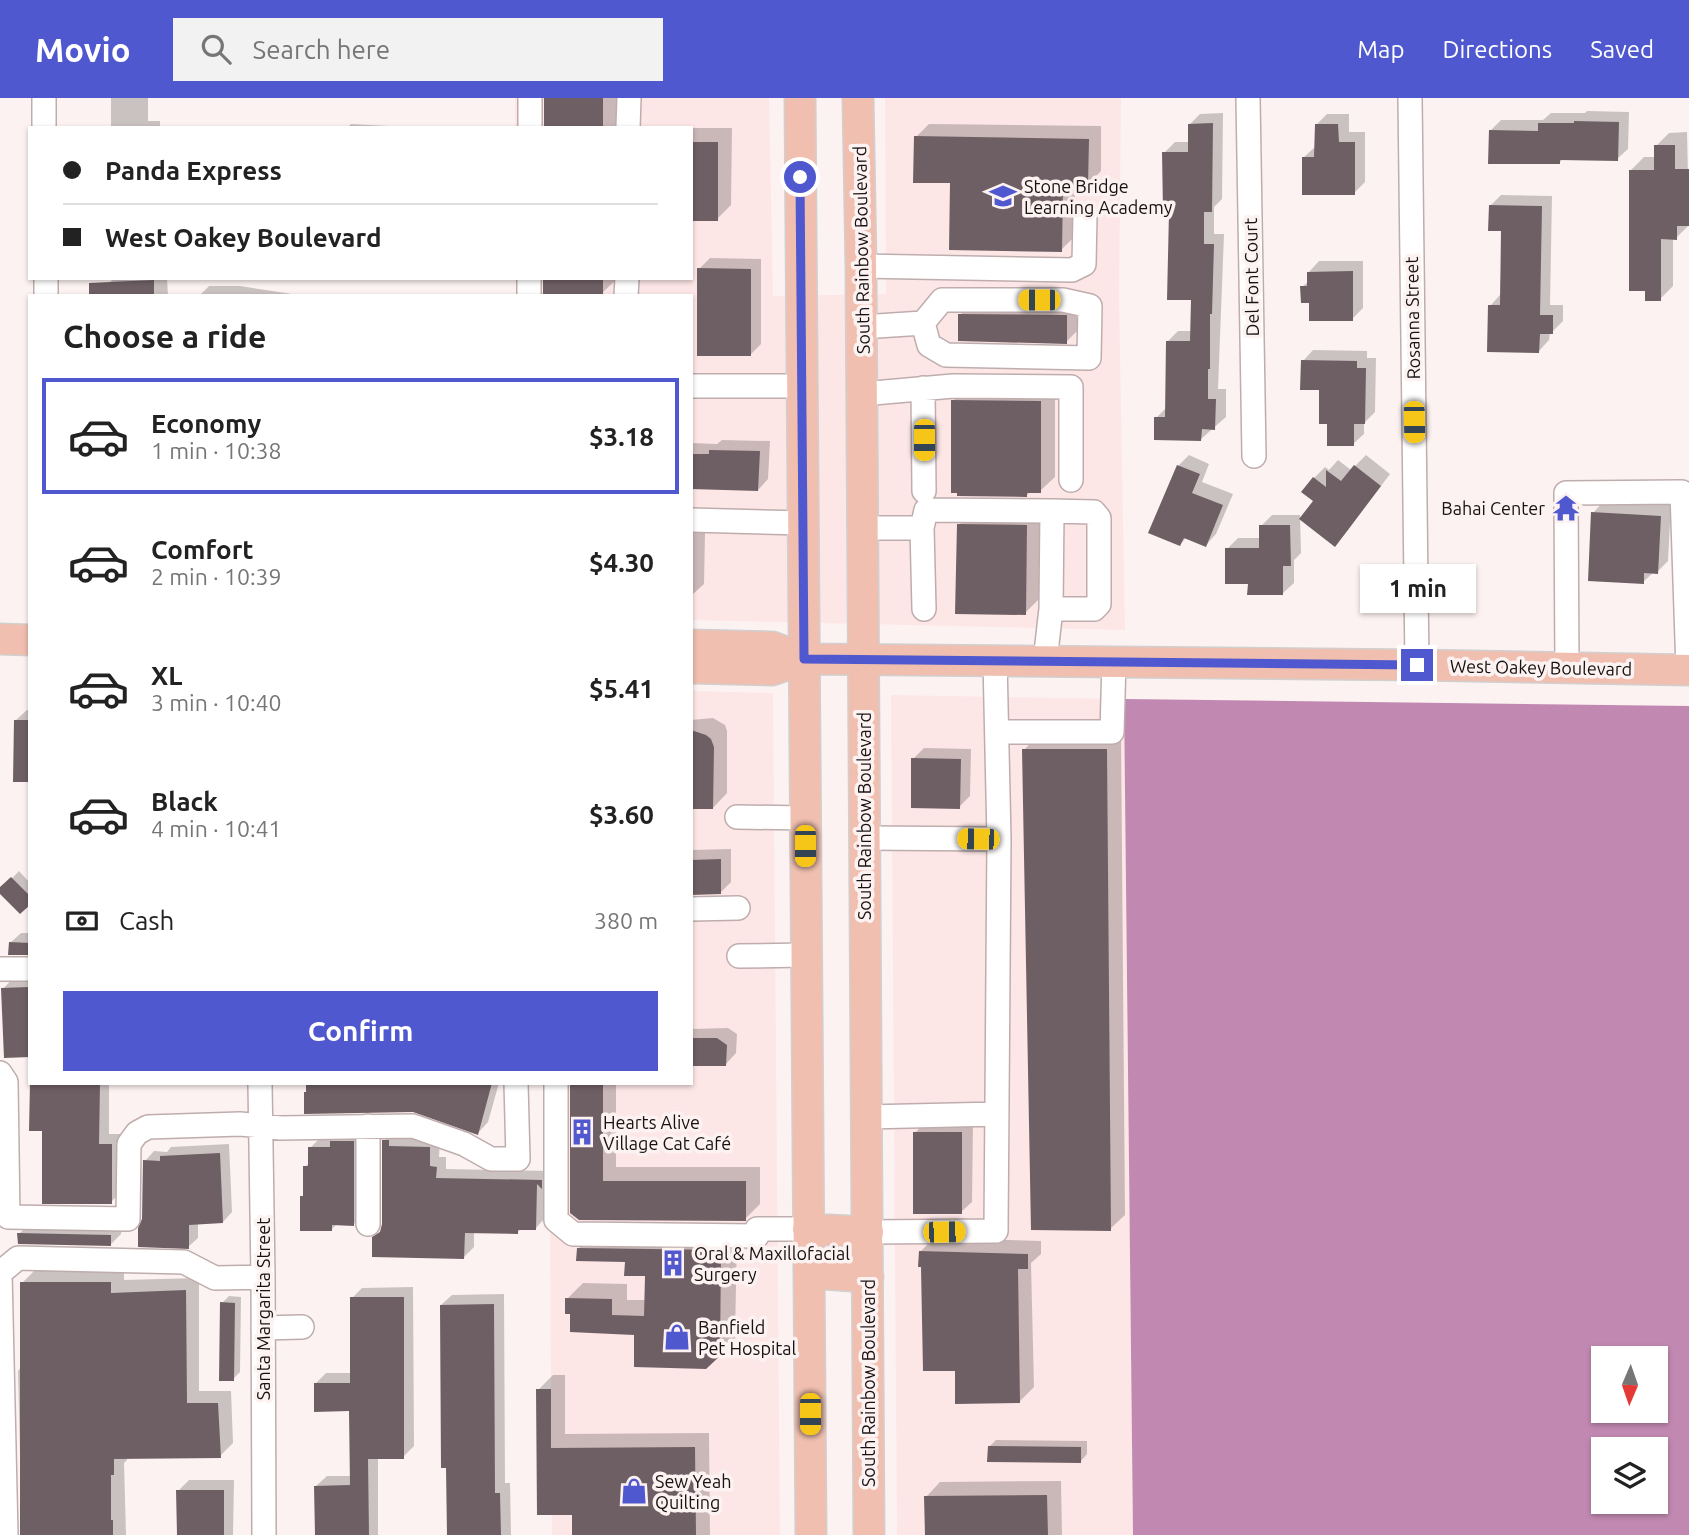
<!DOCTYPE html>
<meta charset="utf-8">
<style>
body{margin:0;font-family:Ubuntu,sans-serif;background:#f2f2f2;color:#222;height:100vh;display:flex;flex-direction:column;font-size:26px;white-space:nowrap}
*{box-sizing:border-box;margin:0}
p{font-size:23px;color:#767676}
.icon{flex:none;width:38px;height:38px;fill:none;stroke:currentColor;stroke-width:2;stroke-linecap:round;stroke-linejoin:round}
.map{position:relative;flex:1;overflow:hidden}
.panel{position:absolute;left:28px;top:196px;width:665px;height:791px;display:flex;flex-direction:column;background:#fff;border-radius:0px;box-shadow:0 2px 5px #0004}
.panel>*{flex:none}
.guide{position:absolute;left:28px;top:28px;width:665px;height:154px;border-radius:0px;box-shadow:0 2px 5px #0004;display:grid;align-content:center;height:154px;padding:0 35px;background:#fff}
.needle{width:46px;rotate:182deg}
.fabs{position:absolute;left:1591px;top:1248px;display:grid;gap:14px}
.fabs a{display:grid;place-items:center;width:77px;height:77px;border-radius:0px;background:#fff;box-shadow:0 2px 5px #0004;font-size:35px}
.end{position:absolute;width:32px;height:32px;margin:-16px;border:9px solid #4f58ce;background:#fff;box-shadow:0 0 0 4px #fff}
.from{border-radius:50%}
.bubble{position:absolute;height:49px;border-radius:0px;background:#fff;box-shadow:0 2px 5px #0004;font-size:23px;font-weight:600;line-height:49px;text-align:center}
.car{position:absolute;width:21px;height:42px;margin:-21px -10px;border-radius:9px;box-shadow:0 0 5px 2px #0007;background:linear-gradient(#f5c518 24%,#345 0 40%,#f5c518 0 76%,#345 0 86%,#f5c518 0)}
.guide b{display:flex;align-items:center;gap:24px;height:66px;font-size:26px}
.guide b+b{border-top:2px solid #e0e0e0}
.guide i{width:18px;height:18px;background:#222}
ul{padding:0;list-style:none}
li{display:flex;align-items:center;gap:21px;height:116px;margin:0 14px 10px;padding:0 21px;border:4px solid transparent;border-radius:0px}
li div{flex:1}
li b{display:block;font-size:26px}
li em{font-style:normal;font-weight:600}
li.active{border-color:#4f58ce}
li>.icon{width:63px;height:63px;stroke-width:1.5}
h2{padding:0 35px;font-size:32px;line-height:84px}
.pay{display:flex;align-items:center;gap:18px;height:77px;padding:0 35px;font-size:26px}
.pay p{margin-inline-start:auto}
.button{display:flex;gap:14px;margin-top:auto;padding:14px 35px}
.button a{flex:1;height:80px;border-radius:0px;background:#4f58ce;color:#fff;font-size:28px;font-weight:600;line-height:80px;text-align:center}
header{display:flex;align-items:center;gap:42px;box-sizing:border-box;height:98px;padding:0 35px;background:#4f58ce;color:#fff}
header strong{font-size:33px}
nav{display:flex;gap:38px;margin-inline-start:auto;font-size:24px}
.search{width:490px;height:63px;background:#f2f2f2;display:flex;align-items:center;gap:18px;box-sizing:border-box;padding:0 24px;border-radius:0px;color:#767676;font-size:26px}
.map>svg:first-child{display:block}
.built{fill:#fde6e6}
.water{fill:#c189b1;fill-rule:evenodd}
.shadow{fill:#0003}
.building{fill:#6e5f64}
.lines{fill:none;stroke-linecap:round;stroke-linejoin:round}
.minor-casing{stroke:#bfadad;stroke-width:26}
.major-casing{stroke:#d1cfcf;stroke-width:33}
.minor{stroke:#fff;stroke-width:23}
.major{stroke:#f0bfaf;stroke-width:30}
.route{stroke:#4f58ce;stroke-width:9}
.labels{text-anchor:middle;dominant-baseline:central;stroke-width:7;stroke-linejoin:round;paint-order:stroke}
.poi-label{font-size:18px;fill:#171111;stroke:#fdf2f2;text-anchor:start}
.street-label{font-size:18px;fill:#171111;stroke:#fdf2f2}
</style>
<header>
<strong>Movio</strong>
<div class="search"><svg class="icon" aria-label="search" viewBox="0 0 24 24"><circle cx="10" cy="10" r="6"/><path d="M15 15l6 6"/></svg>Search here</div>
<nav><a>Map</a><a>Directions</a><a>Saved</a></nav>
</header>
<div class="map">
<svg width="1689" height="1437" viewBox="0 0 1689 1437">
<rect width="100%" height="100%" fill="#fdf2f2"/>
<path class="built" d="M515,0h254l4,198 113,-2 -1,-196h236l-2,199 6,333 -434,-10v-324h-175v-18h175v-150h-176z
M691,593l82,2 7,842h-228l-3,-452h142z
M891,597l233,4 9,836h-236z"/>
<path class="water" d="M1124,601l565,7v829h-556zM1603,1260h53v52h-53zM1603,1351h53v53h-53z"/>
<path class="shadow" d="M111,0h37v23h12v7h-49z
M546,0h71v30h-71z
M1587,13l42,1 -1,37 -11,10 -53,-1 -5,5 -69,-32 11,-11h42l8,-7h34z
M1223,15l-1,86 -8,8v27h10l-6,155h8v28l-25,22 -45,-21 11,-11v-65l11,-11h14l1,-33 -23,-87 -6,-58 11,-11h15l-1,-17 11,-11z
M1327,16h22v18h16v50l-11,11 -50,-36 11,-10 1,-22z
M351,26l74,4h-172l1,-2 94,1z
M929,26l172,2v45l-13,13 -13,-1 -1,54 -13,13 -109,-68 -36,-45z
M691,30h41l-1,77 -14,14h-26z
M1687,34l2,93 -13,13h-3v48l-13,13 -29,-129 13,-13h12v-11l13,-13z
M1501,97l51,1 -2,109h13v16l-11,11h-2l-1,8 -10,11 -49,-45 10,-11 3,-66 -13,-23z
M710,160l51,1v85l-11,11 -51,-86z
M1319,163h44v47l-11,11 -42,-18 -8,-14 7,-6v-9z
M114,180h53l1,18h-58l-1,-13z
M545,180h72v1l-15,14z
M209,188h31l65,10h-106z
M971,206l106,1v26l-11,11 -106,-27z
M1313,252l54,1v7h9l-1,54 -11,11v11l-11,10 -24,-22 -8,-34 -18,-27z
M968,288l87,1v90l-15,14h-9l-4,4 -74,-94z
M722,342l48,1 -2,38 -10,11 -67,-3v-44l26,1z
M1189,357l20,9 -7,18 31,12 -17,40 -10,11 -19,-8 -7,7 -2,-78z
M1366,357l24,19 -45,60 -10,10 -20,-44 -1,-22 11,-11 4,3 9,-10 13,10z
M1603,404l68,3 -3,56 -11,11h-3l-11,10 -50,-69z
M973,412l68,1 -2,88 -14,14 -66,-88z
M1272,417h28l1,38 -7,7v23l-11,10 -34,-11 -22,-33 11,-11h23v-12z
M691,434l14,1 -1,51 -11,10h-2z
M27,612h3v70l-14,-60z
M713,620l12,7 2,6v62l-14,15 -22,-1v-87z
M1038,637h83l4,480 -15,14 -86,-479z
M924,650l47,1 -1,47 -11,11 -46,-48z
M731,751v33l-11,11h-29v-43z
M19,773l11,12v19l-30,-11z
M21,835h9v20l-20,-10z
M13,880h17v77l-27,-66z
M728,930l9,6 -1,19 -10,11h-35v-35z
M31,985h78v51h13l-1,58 -10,10 -67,-72z
M307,985h192l-11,39 -10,11 -60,-22z
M572,985h44v84h144v37l-15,15 -166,-1z
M925,1024h48l-1,80 -11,10 -46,-79z
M364,1033v82l-10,11h-17l-6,6 -29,-33 2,-3 1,-27 5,-5v-14l11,-11z
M394,1033l46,7 -1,19h7v12l106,2 -7,47 -10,11 -13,-1 -4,4h-44v15l-10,10 -90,-19 8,-9 2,-88z
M229,1046l3,68 -9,10 -25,1v15l-10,9 -44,-27 1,-59 9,-10 13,1 4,-5z
M30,1125l92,2 -1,9 -10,10 -92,-10z
M595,1135l142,1 -2,104 -29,29 -70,-34 -64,-21 -5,-13 16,-16 44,1v16h19l1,-25 -21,-15 -48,-11z
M934,1140l107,3v13l-10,9 3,124 -14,14 -63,-32 -34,-104 -3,-13z
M124,1171v11l75,-2v113h32l2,52 -13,13 -93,1v3l-3,3 2,72h-104l-4,-164 3,-4 1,-84 13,-13z
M413,1189l1,159 -11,11h-25v78h-61l-1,-49 11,-10h25l-1,-66 -35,-27 10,-10h26v-75l10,-10z
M504,1196l1,189h5l1,52h-62l-8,-230 11,-10z
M229,1198l12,1 -1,75 -7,7 -11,-76z
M553,1277h12v59l144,-1 1,102h-136v-22h-36v-123z
M996,1342l91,1v13l-6,7 -92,-14z
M189,1382h45l-1,55h-55v-44z
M1061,1383l1,54h-136v-38l14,-15z"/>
<path class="building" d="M544,0h59v30h-59z
M1574,23l45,1 -1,39 -58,-1v4h-72l1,-34 49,1v-8h36z
M1213,25l-1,89h-8v32h10l-2,70h-2v55h-2v30h8l-1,31 -13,-1 -1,12 -47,-1v-23h11l1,-76h24l1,-41h-24l2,-88h-6l-1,-60h26v-28z
M1315,26h23l1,18h16v53h-53v-38h12z
M914,38l175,3 -1,46h-25l-1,67 -113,-2 1,-67h-37z
M691,44h27v79h-27z
M1654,47h21v24h14v57h-12v14l-16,-1v62h-16v-10h-16v-121h25z
M1489,107l53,1 -2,109h13v19h-13l-1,19 -52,-1 1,-47h12l1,-74h-13z
M697,170l54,1v87h-54z
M1353,173v50h-44v-18h-8l-1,-17h7v-14z
M543,180h60v17h-60z
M154,182v16h-65v-13z
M958,216l109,1v29l-109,-3z
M1301,262l56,1v7h9l-1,56h-11v22h-27v-22h-8v-34h-19z
M951,302l90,1v92h-14v4l-70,-1v-3h-6z
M709,352l51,1 -2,40 -67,-2v-35h18z
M1177,367l23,9 -8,19 31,12 -17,42 -22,-9 -4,8 -32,-13z
M1354,367l27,21 -46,61 -36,-28 14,-18 -12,-9 12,-15 13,10v-17l15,11z
M1591,414l70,4 -3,58 -14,-1v11l-56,-3z
M957,426l70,1 -1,90 -71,-1z
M1259,427h31l1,41h-8v29h-36l1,-11h-23v-36h34z
M14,622h16v62h-17z
M691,632l15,5 5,4 3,8 -1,62h-22z
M1022,651h85l4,482 -80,-1z
M911,660l50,1 -1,50 -49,-1z
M721,761v35l-30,1v-35z
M11,779l19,19v9l-10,9 -20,-20v-7z
M9,844l21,1v12h-22z
M30,889v70l-26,1 -3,-70z
M691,940h26l10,7 -1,21h-35z
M30,985h70l-1,61h13v60h-70v-73h-13z
M306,985h186l-14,52 -65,-23 -109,2v-22h2z
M570,985h33v98h143v40l-167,-1 -9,-7z
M913,1034h49v82h-49z
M382,1042h7v6l41,1v19l7,1 -1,11 106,2v9l-5,-5 -1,46h-18v4l-53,-1 -1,26 -92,-2v-20l8,-5 2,-8z
M330,1043h24v85l-22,-1v6h-32v-35h3v-30h5v-19h22z
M220,1055l3,70 -34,2v24l-51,-2v-19l4,-9 1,-59 17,1v-5z
M17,1135l94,2v11l-93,-2z
M577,1150l144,2 -1,106 -14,13 -72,-2v-32l-64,-3v-18h-5v-16l47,1v16l32,1 1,-40h-21l1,-14 -49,-1z
M919,1153l109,3v15h-10l2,134 -65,1v-33h-32l-2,-104h-3z
M20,1184h91v11l75,-3 1,113h31l3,55 -107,1v16h-3v45h2v15h-93z
M350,1199h54v162h-36l1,76h-54l-1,-49 36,-1 -1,-74 -35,1v-29h36z
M220,1204l15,1 -1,78h-15z
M494,1206l1,189h5l1,42h-54l-1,-67h-5l-1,-163z
M536,1291h15v59l144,-1 1,88h-124v-20h-35z
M988,1348l93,1v16l-94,-1z
M176,1392h48v45h-47z
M1047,1397l1,40h-123l-1,-39z"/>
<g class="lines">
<g class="minor-casing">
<path id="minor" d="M44,0v30
M1248,0l6,358
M1410,0l7,567
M530,30v-30
M628,30l1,-30
M861,168l211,4 12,-6 1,-48
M46,180v18
M529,198v-18
M626,198l1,-18
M862,229l61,-4 19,-23h121l27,6 -1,52 -143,-3 -17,-10 -6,-22
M691,288h111
M923,290l1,103
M862,296l91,-8 118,1v93
M691,422l112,3
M863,430h59l4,-18 126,1
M922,430l2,81
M995,562l4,179
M1045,563l6,-52 1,-98 42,1 5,6v86l-5,5h-43
M1567,570l-1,-175 116,-1 6,178
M997,634h115l2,-71
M737,719l68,1
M864,740l135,1 -3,392 -128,1
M691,811l47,-1
M739,858l67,-1
M0,871h30
M0,975l6,9 2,135 120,2 1,-75 8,-11 11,-6 92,-3 41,4 132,-2 51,18 27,15h27l-2,-76
M260,985l3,194 1,258
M556,985v137l17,14 184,2v-7h51
M866,1019l131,-3
M368,1126v-98
M263,1230l39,-1
M6,1437l-6,-262 18,-15 166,4 31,16 48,-1"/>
</g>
<g class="major-casing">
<path id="major" d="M800,0l11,1437
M858,0l3,168 8,1269
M0,541l30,1
M691,547l81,2 32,12
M691,570l81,2 32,-11 613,6 272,5
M808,1131l60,3
M809,1175l59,4"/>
</g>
<use href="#minor" class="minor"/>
<use href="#major" class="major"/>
</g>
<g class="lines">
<path class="route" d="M800,79l4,482 613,6"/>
</g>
<defs>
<g id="school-bare" transform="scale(2.1)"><path d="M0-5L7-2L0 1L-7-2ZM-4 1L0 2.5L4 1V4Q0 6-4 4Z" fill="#4f58ce" stroke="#fdf2f2" stroke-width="2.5" paint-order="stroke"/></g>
<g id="temple-bare" transform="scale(2.1)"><path d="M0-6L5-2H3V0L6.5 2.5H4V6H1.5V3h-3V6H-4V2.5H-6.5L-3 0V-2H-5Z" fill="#4f58ce" stroke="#fdf2f2" stroke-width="2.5" paint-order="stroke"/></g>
<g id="building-bare" transform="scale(2.1)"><path d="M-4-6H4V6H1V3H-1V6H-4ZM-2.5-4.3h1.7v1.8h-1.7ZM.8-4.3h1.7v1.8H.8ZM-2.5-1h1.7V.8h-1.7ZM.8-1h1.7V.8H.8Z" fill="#4f58ce" stroke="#fdf2f2" stroke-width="2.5" paint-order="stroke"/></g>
<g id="shop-bare" transform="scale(2.1)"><path d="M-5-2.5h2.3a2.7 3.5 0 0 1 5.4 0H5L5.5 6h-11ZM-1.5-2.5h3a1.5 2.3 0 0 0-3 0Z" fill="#4f58ce" stroke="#fdf2f2" stroke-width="2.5" paint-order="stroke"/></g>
</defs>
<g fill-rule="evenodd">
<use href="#school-bare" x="1003" y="98"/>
<use href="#temple-bare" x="1566" y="410"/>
<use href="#building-bare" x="582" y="1034"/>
<use href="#building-bare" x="673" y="1165"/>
<use href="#shop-bare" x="677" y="1239"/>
<use href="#shop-bare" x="634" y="1393"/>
</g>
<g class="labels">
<g class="poi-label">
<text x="1024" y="88">Stone Bridge<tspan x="1024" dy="21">Learning Academy</tspan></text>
<text x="1545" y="410" text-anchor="end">Bahai Center</text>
<text x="603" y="1024">Hearts Alive<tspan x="603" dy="21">Village Cat Café</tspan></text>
<text x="694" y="1155">Oral &amp; Maxillofacial<tspan x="694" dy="21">Surgery</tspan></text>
<text x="698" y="1229">Banfield<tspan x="698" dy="21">Pet Hospital</tspan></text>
<text x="655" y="1383">Sew Yeah<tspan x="655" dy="21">Quilting</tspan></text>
</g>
<g class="street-label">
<text transform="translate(861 152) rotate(-91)">South Rainbow Boulevard</text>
<text transform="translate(1251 179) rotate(-91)">Del Font Court</text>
<text transform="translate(1412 220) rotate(-91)">Rosanna Street</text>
<text transform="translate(1541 569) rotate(1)">West Oakey Boulevard</text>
<text transform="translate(864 718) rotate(-90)">South Rainbow Boulevard</text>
<text transform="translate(263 1211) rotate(-90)">Santa Margarita Street</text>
<text transform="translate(868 1285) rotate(-90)">South Rainbow Boulevard</text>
</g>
</g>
</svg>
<div class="fabs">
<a><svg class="needle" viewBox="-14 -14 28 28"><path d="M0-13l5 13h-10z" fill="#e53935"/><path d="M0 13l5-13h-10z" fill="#767676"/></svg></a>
<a><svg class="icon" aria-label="layers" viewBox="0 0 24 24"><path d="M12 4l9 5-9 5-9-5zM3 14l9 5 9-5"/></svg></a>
</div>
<i class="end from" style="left:800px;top:79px"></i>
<i class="end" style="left:1417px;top:567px"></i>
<div class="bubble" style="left:1360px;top:466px;width:116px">1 min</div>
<i class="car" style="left:1039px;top:202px;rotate:270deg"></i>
<i class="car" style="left:1414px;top:324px;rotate:179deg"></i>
<i class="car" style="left:924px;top:342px;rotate:180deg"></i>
<i class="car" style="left:978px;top:741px;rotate:271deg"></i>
<i class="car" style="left:805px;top:748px;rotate:180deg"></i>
<i class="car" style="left:944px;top:1134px;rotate:89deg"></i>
<i class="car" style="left:810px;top:1316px;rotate:180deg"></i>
<div class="guide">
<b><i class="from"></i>Panda Express</b>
<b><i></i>West Oakey Boulevard</b>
</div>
<section class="panel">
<h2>Choose a ride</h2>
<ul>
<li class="active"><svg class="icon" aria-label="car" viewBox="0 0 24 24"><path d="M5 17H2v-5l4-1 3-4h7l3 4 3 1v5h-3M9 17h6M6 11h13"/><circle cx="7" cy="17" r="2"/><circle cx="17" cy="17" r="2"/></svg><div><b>Economy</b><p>1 min · 10:38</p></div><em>$3.18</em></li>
<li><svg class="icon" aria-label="car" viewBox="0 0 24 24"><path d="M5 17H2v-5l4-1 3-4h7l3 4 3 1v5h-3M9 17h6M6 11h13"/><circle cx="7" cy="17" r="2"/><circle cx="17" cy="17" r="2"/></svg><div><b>Comfort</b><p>2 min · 10:39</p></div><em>$4.30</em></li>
<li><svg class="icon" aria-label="car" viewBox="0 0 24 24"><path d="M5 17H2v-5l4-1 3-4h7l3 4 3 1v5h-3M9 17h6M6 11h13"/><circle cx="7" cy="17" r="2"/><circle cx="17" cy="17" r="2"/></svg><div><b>XL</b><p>3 min · 10:40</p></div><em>$5.41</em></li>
<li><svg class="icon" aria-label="car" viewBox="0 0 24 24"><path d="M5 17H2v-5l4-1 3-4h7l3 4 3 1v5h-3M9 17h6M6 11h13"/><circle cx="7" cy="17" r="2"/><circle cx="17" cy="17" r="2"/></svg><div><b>Black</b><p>4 min · 10:41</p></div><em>$3.60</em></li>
</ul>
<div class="pay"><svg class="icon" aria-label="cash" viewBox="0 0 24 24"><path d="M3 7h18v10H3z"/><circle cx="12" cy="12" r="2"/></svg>Cash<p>380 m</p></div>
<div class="button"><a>Confirm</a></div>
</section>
</div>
